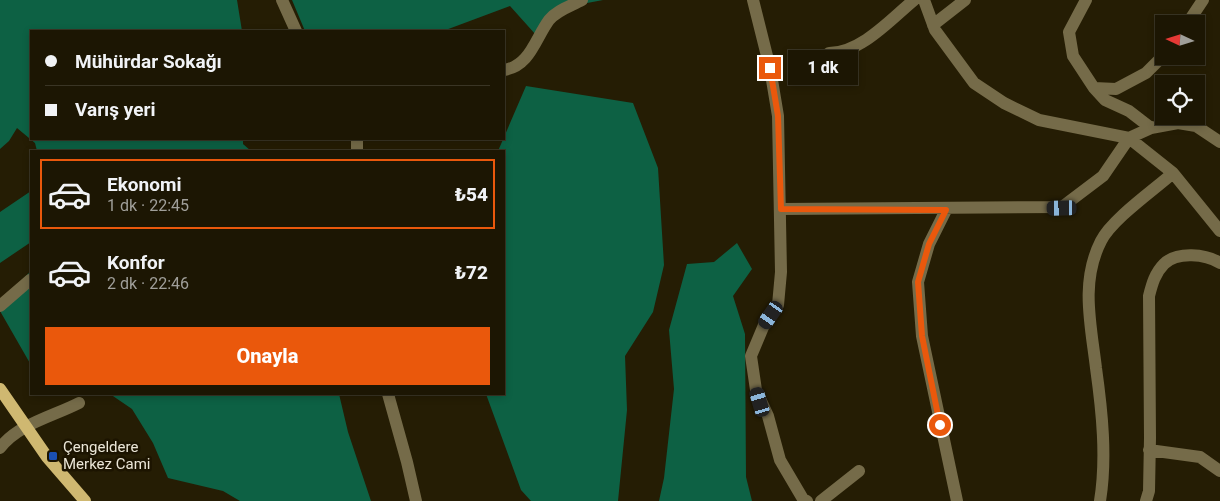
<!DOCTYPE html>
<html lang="tr">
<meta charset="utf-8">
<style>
body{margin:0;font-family:Roboto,sans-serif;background:#292312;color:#f1f3f6;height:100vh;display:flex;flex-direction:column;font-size:19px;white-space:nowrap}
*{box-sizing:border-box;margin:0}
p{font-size:16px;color:#a09f9a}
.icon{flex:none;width:28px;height:28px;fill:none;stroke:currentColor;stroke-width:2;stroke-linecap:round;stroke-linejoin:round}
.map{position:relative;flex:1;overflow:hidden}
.details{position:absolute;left:30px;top:150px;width:475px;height:245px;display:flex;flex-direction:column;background:#1c1603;border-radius:0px;box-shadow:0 2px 8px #0003,0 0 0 1px #3a3525}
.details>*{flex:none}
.guide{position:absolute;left:30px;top:30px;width:475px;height:110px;border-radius:0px;box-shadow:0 2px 8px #0003,0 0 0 1px #3a3525;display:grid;align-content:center;height:110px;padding:0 15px;background:#1c1603}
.needle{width:32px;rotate:274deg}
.buttons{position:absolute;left:1155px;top:15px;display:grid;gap:10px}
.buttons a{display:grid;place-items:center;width:50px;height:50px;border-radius:0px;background:#1c1603;box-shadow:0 2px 8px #0003,0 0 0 1px #3a3525;font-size:25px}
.end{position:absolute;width:22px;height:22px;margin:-11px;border:6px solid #ea580c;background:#fff;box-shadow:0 0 0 2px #fff}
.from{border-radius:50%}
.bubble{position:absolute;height:35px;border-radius:0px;background:#1c1603;box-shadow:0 2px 8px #0003,0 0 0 1px #3a3525;font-size:16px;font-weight:800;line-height:35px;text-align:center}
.car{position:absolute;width:15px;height:30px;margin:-15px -8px;border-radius:6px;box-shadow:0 0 4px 1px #0007;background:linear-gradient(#222 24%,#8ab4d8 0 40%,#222 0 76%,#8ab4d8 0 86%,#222 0)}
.guide b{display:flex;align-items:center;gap:18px;height:48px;font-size:19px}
.guide b+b{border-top:1px solid #3a3525}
.guide i{width:12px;height:12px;background:#f1f3f6}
ul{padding:9px 0 0;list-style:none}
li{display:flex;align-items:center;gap:15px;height:70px;margin:0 10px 8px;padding:0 5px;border:2px solid transparent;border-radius:0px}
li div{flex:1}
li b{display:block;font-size:19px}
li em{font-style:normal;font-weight:800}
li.on{border-color:#ea580c}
li>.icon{width:45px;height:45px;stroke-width:1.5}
.cta{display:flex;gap:10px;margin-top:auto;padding:10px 15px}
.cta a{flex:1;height:58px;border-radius:0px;background:#ea580c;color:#fff;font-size:20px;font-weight:800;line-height:58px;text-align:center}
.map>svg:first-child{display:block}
.forest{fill:#0d6144}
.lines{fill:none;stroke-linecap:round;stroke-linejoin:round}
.minor{stroke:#756b49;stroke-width:12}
.major{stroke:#cfb871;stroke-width:12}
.route{stroke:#ea580c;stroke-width:6}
.transit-dot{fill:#1a4fb4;stroke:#1c1400;stroke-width:2}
.labels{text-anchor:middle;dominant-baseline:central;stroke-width:5;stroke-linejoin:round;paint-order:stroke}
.poi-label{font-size:15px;fill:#ebe6d7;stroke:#1c1400;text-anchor:start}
</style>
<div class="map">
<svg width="1220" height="501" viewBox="0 0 1220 501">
<rect width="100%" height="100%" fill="#251d04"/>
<path class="forest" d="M0,0h237l5,31h-211v108h212v5l8,7h-214l-2,-8 -18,-15 -8,13 -9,8z
M292,0h311l-42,8 -25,27 -26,-29 -67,25h-138z
M526,86l107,17 25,65 6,97 -11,47 -28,44 2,54 -9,91h-87l-10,-11 -35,-96h18v-243h-6z
M31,191v51l-31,21v-51z
M737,243l15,26 -19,27 12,38 1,143 6,24h-93l5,-23 10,-89 -5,-59 18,-66 27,-2z
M31,271v94l-31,-54v-10z
M110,394h229l9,38 23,69h-131l-17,-10 -55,-13 -15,-35 -21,-34z"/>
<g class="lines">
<path class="minor" d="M282,0l14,31
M753,0l17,68 8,48 3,156 -3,33 -14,20 -13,31 5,34 12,26 12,44 23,39 4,2
M924,0l11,30 39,53 30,20 35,17 90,18 44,35 47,58
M1086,0l-17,32 4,24 21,32 11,12 24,11 22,17
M1187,24l16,-24
M933,25l32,-25
M829,53c32,0 62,-34 85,-53
M504,70c26,-4 31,-31 45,-50 8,-10 22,-14 33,-20
M1094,88l22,1 30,-16 18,-18
M357,139v12
M781,209l281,-2 41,-31 26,-38 22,-10 27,-5 18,3 24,16
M946,210l-17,34 -11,38 4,54 35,165
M0,306l30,-26
M388,394l19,68 9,39
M0,448c18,-24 54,-32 79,-45
M1149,450l51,7 20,14
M821,501l38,-30
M1100,501c7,-43 2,-90 -4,-133 -5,-43 -16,-86 5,-127 11,-22 53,-51 72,-68
M1146,501l3,-10 1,-53 -1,-142c3,-12 6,-23 15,-32 13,-13 42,-10 56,-1"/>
<path class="major" d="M0,389l47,68 38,44"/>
</g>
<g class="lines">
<path class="route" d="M770,68l8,48 3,93 165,1 -17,34 -11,38 4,54 18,89"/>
</g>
<rect class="transit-dot" x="48" y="451" width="10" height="10" rx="2.5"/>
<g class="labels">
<g class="poi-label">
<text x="63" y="447">Çengeldere<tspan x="63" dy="17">Merkez Cami</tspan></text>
</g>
</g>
</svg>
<div class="buttons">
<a><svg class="needle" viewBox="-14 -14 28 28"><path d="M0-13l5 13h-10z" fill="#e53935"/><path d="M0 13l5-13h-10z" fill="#a09f9a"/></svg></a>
<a><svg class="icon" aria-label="locate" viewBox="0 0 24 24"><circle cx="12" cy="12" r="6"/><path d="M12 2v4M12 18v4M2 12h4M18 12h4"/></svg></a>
</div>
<i class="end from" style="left:940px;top:425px"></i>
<i class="end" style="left:770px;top:68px"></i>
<div class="bubble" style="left:788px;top:50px;width:70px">1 dk</div>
<i class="car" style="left:1062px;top:208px;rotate:269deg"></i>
<i class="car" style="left:771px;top:315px;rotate:215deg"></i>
<i class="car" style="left:760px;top:402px;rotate:343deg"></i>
<div class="guide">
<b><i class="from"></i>Mühürdar Sokağı</b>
<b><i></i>Varış yeri</b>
</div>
<section class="details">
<ul>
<li class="on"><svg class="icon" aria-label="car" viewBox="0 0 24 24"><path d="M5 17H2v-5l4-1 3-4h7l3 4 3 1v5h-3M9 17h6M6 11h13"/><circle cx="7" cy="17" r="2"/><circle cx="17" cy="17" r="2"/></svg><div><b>Ekonomi</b><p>1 dk · 22:45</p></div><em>₺54</em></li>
<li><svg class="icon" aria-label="car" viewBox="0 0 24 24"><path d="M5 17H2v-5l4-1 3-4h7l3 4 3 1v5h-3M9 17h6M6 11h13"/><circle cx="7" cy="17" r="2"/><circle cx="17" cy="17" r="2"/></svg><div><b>Konfor</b><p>2 dk · 22:46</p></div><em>₺72</em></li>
</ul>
<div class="cta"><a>Onayla</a></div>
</section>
</div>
